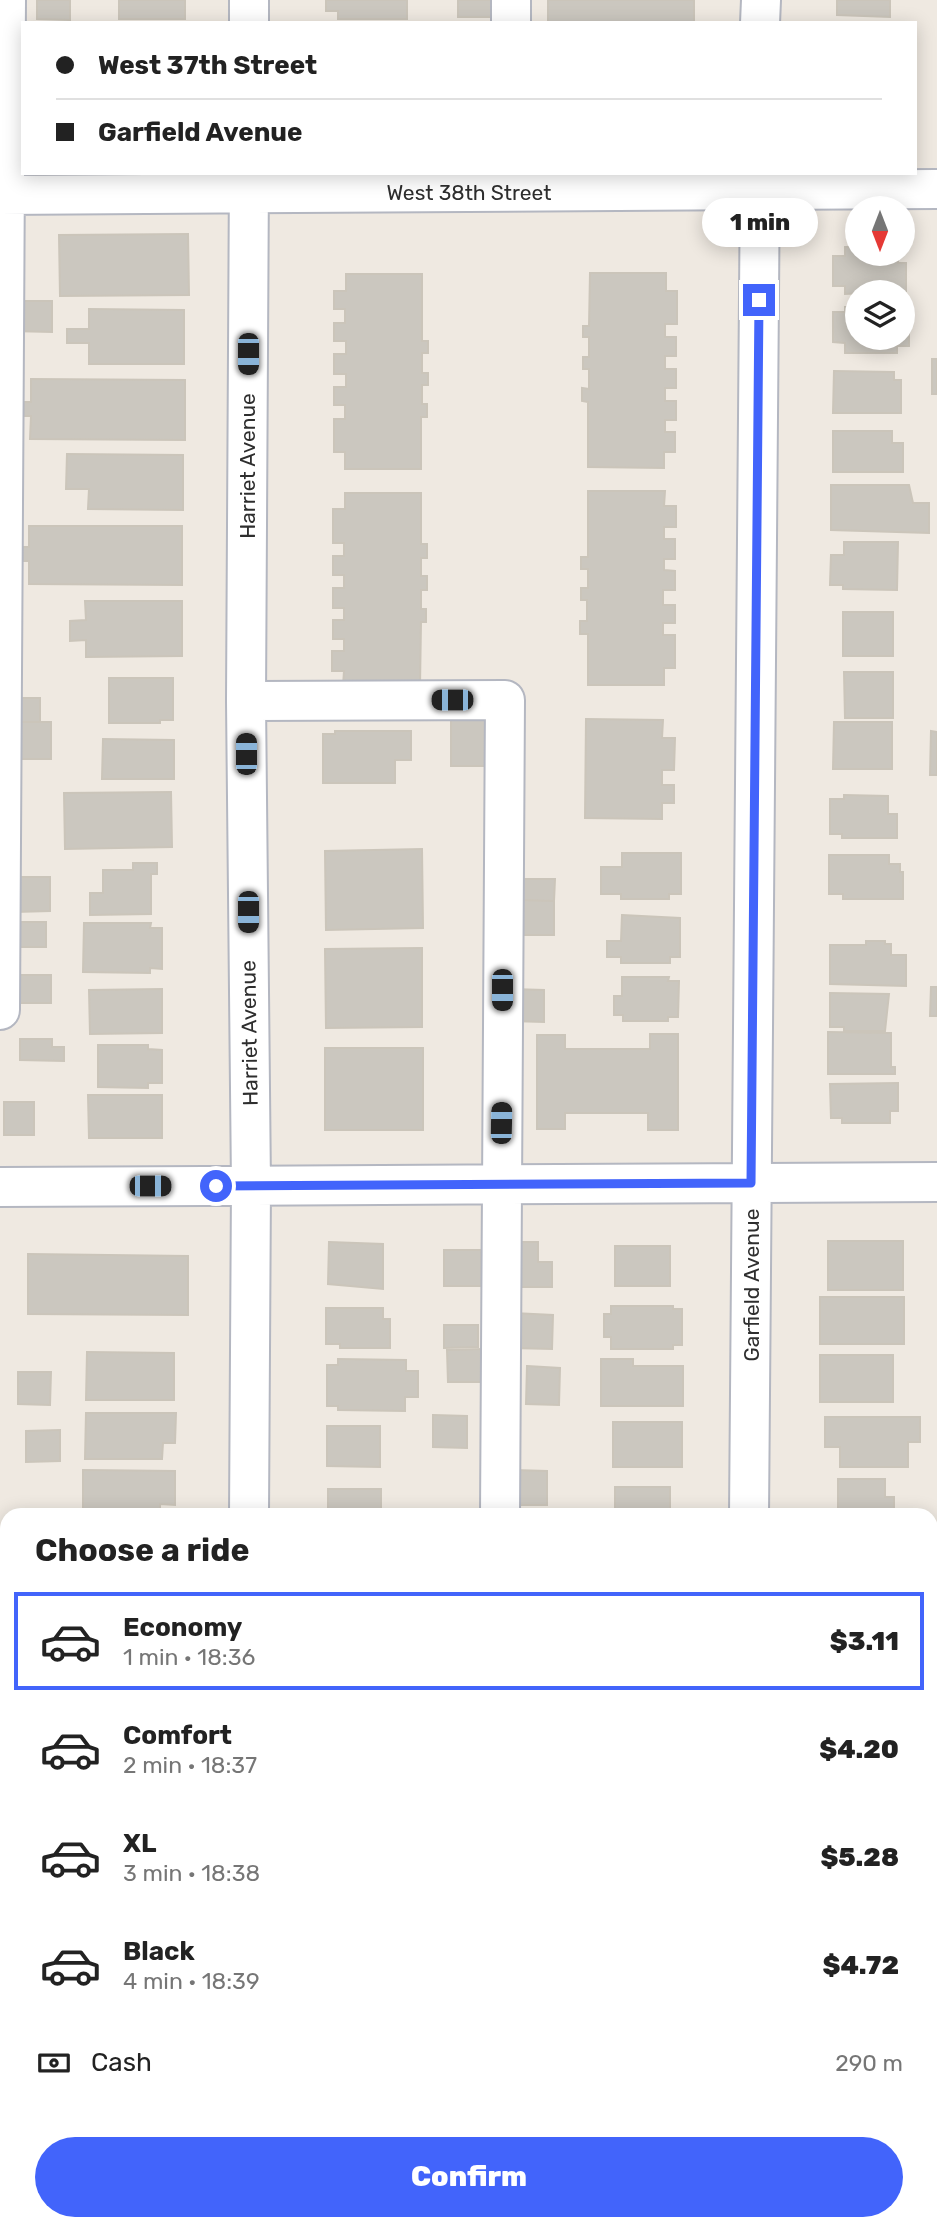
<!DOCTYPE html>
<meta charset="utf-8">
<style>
body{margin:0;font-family:Rubik,sans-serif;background:#f6f6f6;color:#222;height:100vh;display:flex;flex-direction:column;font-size:26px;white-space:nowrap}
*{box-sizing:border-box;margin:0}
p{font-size:23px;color:#767676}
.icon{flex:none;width:38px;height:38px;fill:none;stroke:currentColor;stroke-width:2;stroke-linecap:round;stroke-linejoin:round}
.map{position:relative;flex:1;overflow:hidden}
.drawer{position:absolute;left:0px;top:1508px;width:938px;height:723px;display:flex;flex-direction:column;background:#fff;border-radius:21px 21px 0 0;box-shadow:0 4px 18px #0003}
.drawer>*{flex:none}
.guide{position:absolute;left:21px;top:21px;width:896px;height:154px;border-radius:0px;box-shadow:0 4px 18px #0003;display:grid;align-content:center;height:154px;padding:0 35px;background:#fff}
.needle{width:46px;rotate:180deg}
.fabs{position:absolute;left:845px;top:196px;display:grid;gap:14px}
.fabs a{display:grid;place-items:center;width:70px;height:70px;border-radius:50%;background:#fff;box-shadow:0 4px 18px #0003;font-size:35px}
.end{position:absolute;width:32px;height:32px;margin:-16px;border:9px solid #4264fb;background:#fff;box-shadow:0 0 0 4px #fff}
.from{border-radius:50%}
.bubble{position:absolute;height:49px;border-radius:24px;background:#fff;box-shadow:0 4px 18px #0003;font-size:23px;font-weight:800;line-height:49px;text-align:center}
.car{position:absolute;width:21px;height:42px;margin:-21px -10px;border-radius:9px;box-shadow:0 0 5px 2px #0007;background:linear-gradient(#222 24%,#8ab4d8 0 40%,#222 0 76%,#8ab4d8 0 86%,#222 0)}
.guide b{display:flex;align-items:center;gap:24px;height:66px;font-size:26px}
.guide b+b{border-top:2px solid #e0e0e0}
.guide i{width:18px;height:18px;background:#222}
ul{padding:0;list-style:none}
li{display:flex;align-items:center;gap:21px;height:98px;margin:0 14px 10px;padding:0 21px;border:4px solid transparent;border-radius:0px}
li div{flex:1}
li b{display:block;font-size:26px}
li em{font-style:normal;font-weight:800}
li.selected{border-color:#4264fb}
li>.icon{width:63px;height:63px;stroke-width:1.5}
h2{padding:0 35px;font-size:32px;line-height:84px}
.pay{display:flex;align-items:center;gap:18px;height:77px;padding:0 35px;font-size:26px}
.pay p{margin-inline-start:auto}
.cta{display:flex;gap:14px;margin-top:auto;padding:14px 35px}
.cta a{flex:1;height:80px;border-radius:42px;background:#4264fb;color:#fff;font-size:28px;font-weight:800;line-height:80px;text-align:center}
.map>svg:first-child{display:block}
.building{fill:#cbc7bf;stroke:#cbc5ba;stroke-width:2}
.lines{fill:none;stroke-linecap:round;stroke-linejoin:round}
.minor-casing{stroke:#b4b7c1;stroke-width:42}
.minor{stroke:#fff;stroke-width:38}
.route{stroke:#4264fb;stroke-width:9}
.labels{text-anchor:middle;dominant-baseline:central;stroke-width:5;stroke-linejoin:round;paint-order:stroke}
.street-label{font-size:21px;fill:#2e2e2e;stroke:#fff}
</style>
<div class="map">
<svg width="937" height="2231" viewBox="0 0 937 2231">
<rect width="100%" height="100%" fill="#efe9e1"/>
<path class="building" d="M37,0h33v20l-33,-1z
M119,0h66v19h-66z
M326,0h81v19h-69v-8h-12z
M458,0h37v17h-37z
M548,0h146v23h-146z
M837,0h53v17l-53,-2z
M188,234l1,61 -129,1 -1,-61z
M845,247h13v7h40v9h8v28l-61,3v-8h-12v-30h12z
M590,273h76v18h11v33h-12v13h11v19h-11v13h11v19h-11v13h11v19h-11v12h10v20h-11v16l-76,-1v-65l-6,-1v-13l7,1v-20h-6v-12h6v-20h-6v-11h6z
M346,274h76v67h6v12h-6v20h6v12h-6v19h5v13h-6v52h-76v-17h-11v-33h11v-14h-11v-18h12v-13h-12v-20h12v-13h-12v-18h11v-14h-11v-18h12z
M11,301h41v31l-41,-1z
M845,307h13v31h45v-17h6v25h-12v7h-52v-10l-12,-1v-30h12z
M89,309l95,1v54h-95v-21h-22v-14h22z
M932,359h5v35h-5z
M834,371l60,1v8h7v33h-68z
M31,379l154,1v60l-155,-1 1,-23h-7v-14h7z
M833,431h59v12h11v29h-70z
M67,454l116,1v55l-95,-1 1,-20h-23z
M831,485h78l4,18h16v30l-98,-3z
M588,491h77l-1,15h12v21h-12v12h11v20h-11v11l11,1v19h-12v15h12v18h-12v12h12v33h-11v17h-76v-51h-8v-13h7v-21h-6v-12h7v-19h-7v-12h7z
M345,493h76v51h6v14h-6v18h6v14h-6v19h5v13h-5l-1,64h-77l1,-15h-12v-20h12v-12h-11v-19h11v-12h-11v-20h11v-13h-11v-19h11v-13h-11v-34h12z
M29,526h153v59l-153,-1v-23h-6v-14h6z
M844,542h54l-1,48 -54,-1v-4h-13l1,-30h13z
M85,601h97v55l-96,1v-17l-16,1v-20l16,-1z
M843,612h50v44h-50z
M844,672h49v46h-48z
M109,678h64v42h-13v3h-51z
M11,698h29v24h-30z
M451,713h41v53h-41z
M586,719l77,1 -1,18h13l-1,32h-12v15h12v18h-12v16l-77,-1z
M18,722h33v37h-33z
M834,722h58v47h-59z
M335,731h76v29h-16v23h-72v-49h12z
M931,731l6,1v43h-7z
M103,739l71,1v39h-72z
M171,792l1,55 -107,2 -1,-56z
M844,795l44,1v18h9v24h-55v-4h-12v-35h14z
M422,849l1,79 -97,2 -1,-79z
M622,853h59v41h-12v5h-48v-5h-20v-27h21z
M829,855h60v9h11v8h3v27h-60v-5h-14z
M133,863h24v11h-6v40l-61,1v-22h13v-23h30z
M14,877h36v34l-35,1z
M519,879h36l-1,22 -35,-1z
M519,900l35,1v34h-35z
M622,915l58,3v39h-10v6h-49v-6h-14v-16h14z
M10,922h36v25h-36z
M84,923h67l-1,5h12v41l-12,-1v5l-67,-1z
M866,941h19v3h6v11h15v31l-76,-2v-39h36z
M422,948v79l-96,1 -1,-79z
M17,975h34v28h-35z
M622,977h47l-1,4h11l-1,36h-10v4h-45v-6h-9v-19h8z
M931,987h6v29h-7z
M162,989v44l-72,1 -1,-44z
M511,989l33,1v32l-33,-1z
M830,993l59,1 -4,37h-41v-4h-14z
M828,1032l63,1v34h4v7h-67z
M650,1034h28v96h-30v-17h-83v16h-28v-94h28v14h85z
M20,1039h32v8h12v14l-44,-1z
M98,1045h50v4l14,1v33h-14v5l-50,-1z
M325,1048h98v82h-98z
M898,1083v28h-8v12h-48v-5h-11l-1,-34z
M88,1095h74v43h-73z
M4,1102h30v33h-30z
M828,1241h75v49h-75z
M329,1242l54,2v45l-55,-5z
M516,1242h22v20h14v25h-38z
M615,1246h55v40h-55z
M444,1250h37l1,36h-38z
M28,1254l160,2v59l-160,-1z
M820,1297h84v47h-84z
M611,1306h62v3h9v36h-9v4h-62v-12h-7v-23h7z
M326,1308h57v11h7v29h-50v-4h-14z
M513,1313l40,2 -1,34 -41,-1z
M444,1325h34v22l-34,1z
M482,1349l1,33h-35l-1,-32z
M87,1352l87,1v47h-88z
M820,1355h73v47h-73z
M338,1359l68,1v11h12v26h-13v14l-67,-1v-4h-11v-41h11z
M601,1359h32v7h50v40h-82z
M527,1366l33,2 -1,37 -33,-1z
M18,1372h33l-1,33 -32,-1z
M86,1413h90l-1,30h-12l-1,16h-77z
M433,1415l34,1v32l-34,-1z
M825,1417h95v25h-12v25h-68v-20h-15z
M613,1422h69v45h-69z
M327,1426h53v41l-53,-1z
M60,1430v31l-34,1v-31z
M83,1470l92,1v34l-15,-1v12h-77z
M513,1470l34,1v34h-35z
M838,1479h47v18h9v19h-56z
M615,1487h55v29h-55z
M328,1489h53v27h-53z
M4,2071h3v41h-3z"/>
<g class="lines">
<g class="minor-casing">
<path id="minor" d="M249,23v-23
M511,23v-23
M760,23l1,-23
M0,195l937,-6
M246,701l259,-1 -5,816
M0,1010l6,-1010
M0,1187l937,-5
M249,1516l2,-331 -5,-484 3,-528
M749,1516l11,-1343
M931,2175h6
M0,2179h7
M243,2224v7
M497,2231v-7
M745,2231v-7"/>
</g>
<use href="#minor" class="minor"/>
</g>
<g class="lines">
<path class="route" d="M216,1186l535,-3 8,-883"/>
</g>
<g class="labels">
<g class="street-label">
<text x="469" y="192">West 38th Street</text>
<text transform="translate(247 466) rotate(-90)">Harriet Avenue</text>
<text transform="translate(249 1033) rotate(-91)">Harriet Avenue</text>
<text transform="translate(751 1285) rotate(-90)">Garfield Avenue</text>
</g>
</g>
</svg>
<div class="fabs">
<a><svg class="needle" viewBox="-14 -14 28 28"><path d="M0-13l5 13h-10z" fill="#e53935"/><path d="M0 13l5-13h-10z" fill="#767676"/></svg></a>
<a><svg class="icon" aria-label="layers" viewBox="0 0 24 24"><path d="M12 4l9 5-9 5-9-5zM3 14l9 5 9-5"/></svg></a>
</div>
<i class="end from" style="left:216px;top:1186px"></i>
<i class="end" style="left:759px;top:300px"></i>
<div class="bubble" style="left:702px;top:198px;width:116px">1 min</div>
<i class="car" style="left:248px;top:354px;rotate:180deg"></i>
<i class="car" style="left:452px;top:700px;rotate:270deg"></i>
<i class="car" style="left:246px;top:754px;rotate:0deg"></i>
<i class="car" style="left:248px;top:912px;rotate:180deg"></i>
<i class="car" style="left:502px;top:990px;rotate:180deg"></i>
<i class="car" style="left:501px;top:1123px;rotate:1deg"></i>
<i class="car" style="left:150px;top:1186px;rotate:90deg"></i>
<div class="guide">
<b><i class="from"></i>West 37th Street</b>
<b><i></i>Garfield Avenue</b>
</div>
<section class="drawer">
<h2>Choose a ride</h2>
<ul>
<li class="selected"><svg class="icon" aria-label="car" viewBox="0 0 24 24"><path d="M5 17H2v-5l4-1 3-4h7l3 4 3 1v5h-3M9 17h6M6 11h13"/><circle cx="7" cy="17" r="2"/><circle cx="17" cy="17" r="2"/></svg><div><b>Economy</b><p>1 min · 18:36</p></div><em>$3.11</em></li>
<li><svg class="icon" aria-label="car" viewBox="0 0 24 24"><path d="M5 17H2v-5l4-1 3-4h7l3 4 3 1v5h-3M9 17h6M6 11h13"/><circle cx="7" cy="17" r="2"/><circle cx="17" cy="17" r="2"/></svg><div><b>Comfort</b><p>2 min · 18:37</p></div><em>$4.20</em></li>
<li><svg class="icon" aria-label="car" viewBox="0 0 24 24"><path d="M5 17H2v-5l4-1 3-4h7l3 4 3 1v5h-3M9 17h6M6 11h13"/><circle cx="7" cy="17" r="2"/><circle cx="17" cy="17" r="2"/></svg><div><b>XL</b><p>3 min · 18:38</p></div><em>$5.28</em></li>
<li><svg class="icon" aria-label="car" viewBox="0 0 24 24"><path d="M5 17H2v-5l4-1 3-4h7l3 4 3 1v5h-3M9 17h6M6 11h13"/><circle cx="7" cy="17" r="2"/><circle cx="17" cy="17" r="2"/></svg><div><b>Black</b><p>4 min · 18:39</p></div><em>$4.72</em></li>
</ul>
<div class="pay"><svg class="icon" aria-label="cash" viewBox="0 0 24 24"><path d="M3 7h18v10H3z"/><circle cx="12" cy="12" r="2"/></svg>Cash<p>290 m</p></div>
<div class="cta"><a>Confirm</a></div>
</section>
</div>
